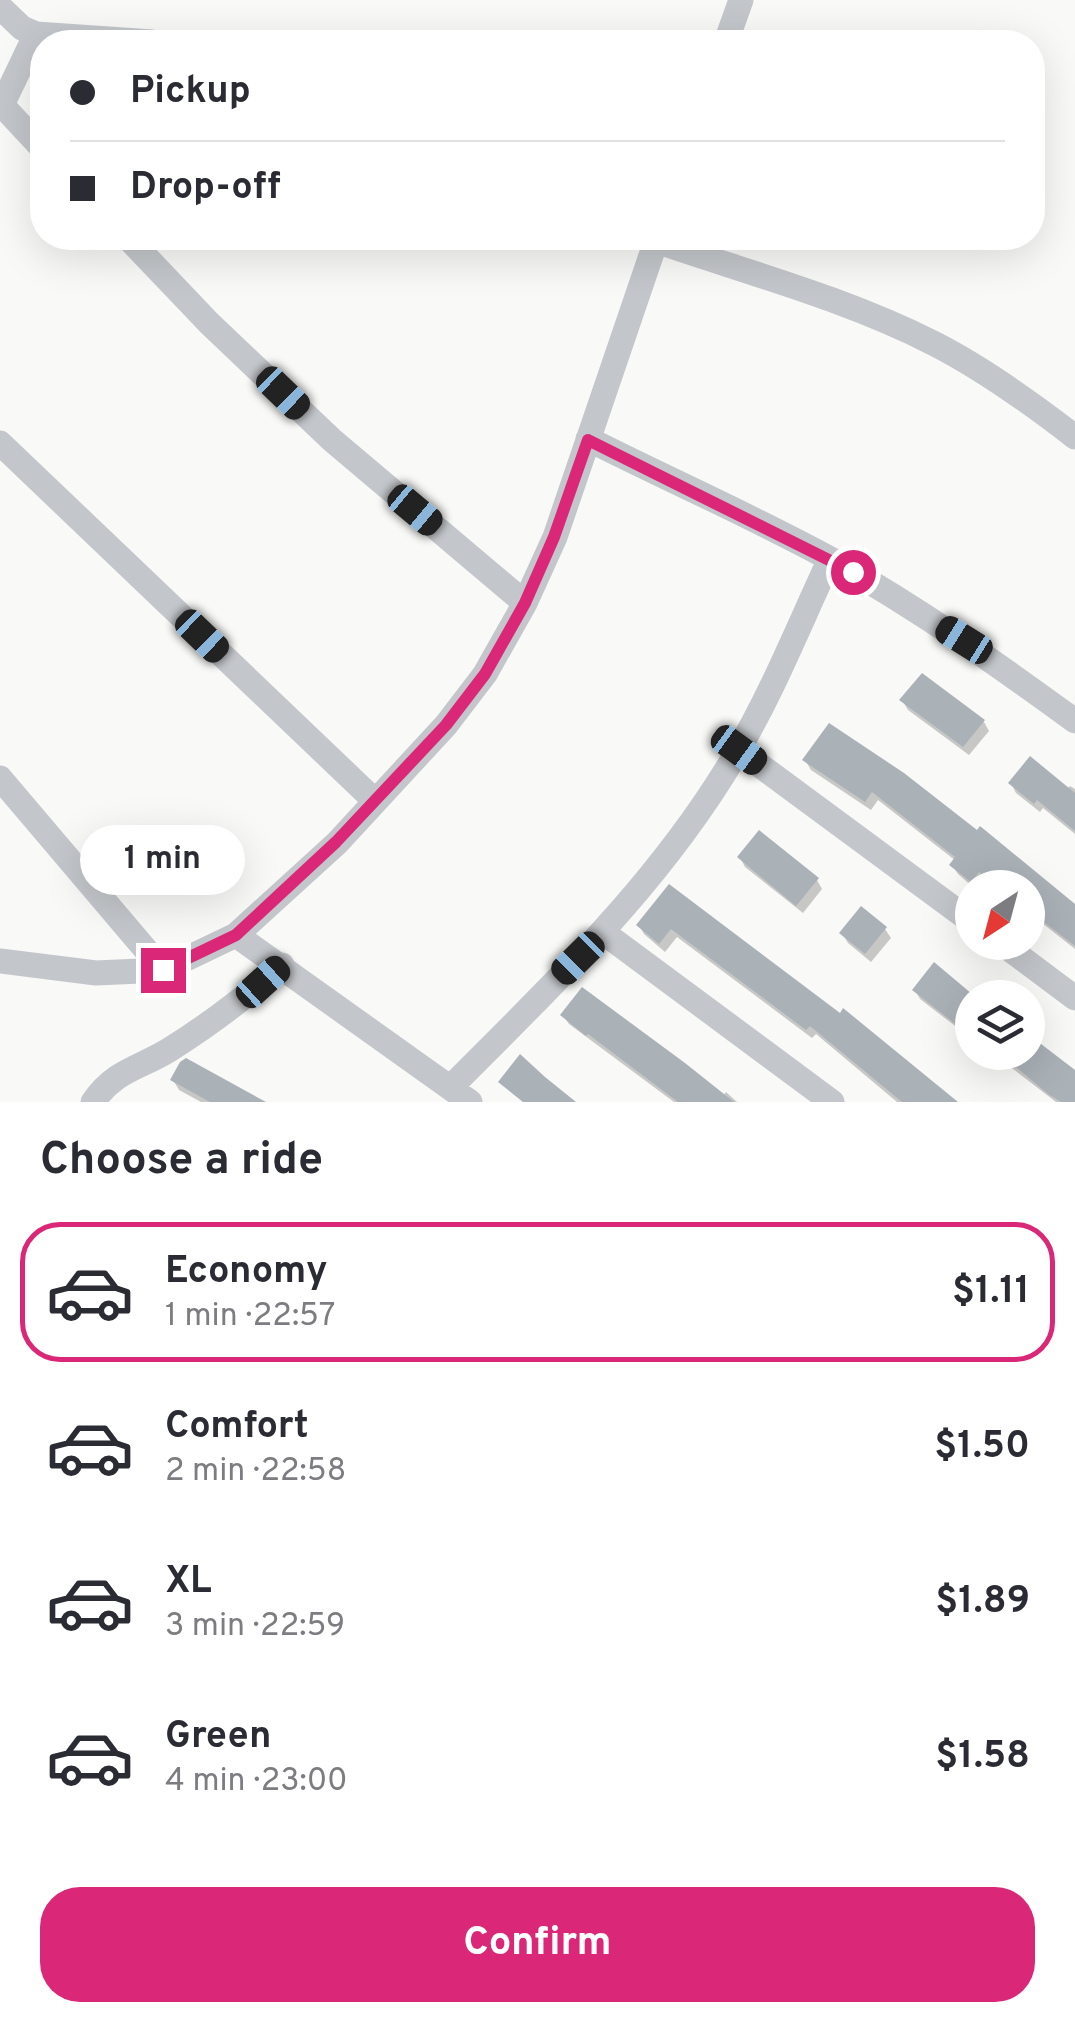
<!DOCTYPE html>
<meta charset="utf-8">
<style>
body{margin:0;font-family:Overpass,sans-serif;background:#f7f7f7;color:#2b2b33;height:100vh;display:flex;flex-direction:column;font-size:38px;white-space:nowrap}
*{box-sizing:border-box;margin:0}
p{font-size:32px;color:#7c7c81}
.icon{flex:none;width:55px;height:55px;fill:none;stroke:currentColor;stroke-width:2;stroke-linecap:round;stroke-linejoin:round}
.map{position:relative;height:1102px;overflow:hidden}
.drawer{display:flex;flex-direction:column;background:#fff;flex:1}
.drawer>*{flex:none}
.banner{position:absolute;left:30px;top:30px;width:1015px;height:220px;border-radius:40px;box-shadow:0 10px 40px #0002;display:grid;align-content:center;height:220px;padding:0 40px;background:#fff}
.needle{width:65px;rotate:216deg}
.controls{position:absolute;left:955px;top:870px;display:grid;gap:20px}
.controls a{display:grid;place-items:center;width:90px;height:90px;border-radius:50%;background:#fff;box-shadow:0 10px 40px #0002;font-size:50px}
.end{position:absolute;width:45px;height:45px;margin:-22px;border:12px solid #db2777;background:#fff;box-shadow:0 0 0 5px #fff}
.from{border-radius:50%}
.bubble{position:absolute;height:70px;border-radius:35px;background:#fff;box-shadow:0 10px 40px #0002;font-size:32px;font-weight:700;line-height:70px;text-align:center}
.car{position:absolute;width:30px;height:60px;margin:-30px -15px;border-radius:12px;box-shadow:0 0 8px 2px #0007;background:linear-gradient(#222 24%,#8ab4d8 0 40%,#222 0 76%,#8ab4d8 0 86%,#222 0)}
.banner b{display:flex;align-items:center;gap:35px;height:95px;font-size:38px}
.banner b+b{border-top:2px solid #e1e1e2}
.banner i{width:25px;height:25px;background:#2b2b33}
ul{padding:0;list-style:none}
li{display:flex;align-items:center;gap:30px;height:140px;margin:0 20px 15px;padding:0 20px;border:5px solid transparent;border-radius:40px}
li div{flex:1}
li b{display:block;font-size:38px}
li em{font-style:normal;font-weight:700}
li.current{border-color:#db2777}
li>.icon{width:90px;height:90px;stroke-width:1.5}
h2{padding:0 40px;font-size:45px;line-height:120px}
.action{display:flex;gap:20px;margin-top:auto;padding:20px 40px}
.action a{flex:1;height:115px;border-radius:40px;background:#db2777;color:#fff;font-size:40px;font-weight:700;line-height:115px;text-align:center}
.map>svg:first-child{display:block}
.shadow{fill:#0003}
.building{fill:#aab1b7}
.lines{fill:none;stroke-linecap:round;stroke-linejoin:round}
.street{stroke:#c3c6ca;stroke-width:25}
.route{stroke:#db2777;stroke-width:12}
</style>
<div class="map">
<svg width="1075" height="1102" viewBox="0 0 1075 1102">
<rect width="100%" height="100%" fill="#f9f9f7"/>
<path class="shadow" d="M902,700l58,3 24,19 5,9 -20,24 -61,-45z
M830,727l245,179v43l-47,-37v-24h-33l-9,-8 -6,8h-6l-16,-14 -6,-9 4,-4 -78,-61 -7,10 -60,-40 -6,-10z
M1011,783l56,6 3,-3 5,3v45l-32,-26 -3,4 -24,-19z
M740,857l77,23 5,9 -19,24 -58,-46z
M670,887l284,215h-57l-81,-68 -4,4 -135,-101 -12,15 -21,-18 -5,-9z
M885,929l6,9 -20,24 -23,-19 -6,-10z
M935,966l41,32h-4v41l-52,-40 -5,-9z
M563,1015l160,81 3,-4 11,10h-63l-105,-78z
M1028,1037l47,36v29h-19l-65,-50h37z
M173,1080l86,22h-58l-22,-12z"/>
<path class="building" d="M922,673l63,47 -22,27 -64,-47z
M829,723l75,50 73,57 3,-4 95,78v42l-47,-36v-22h-30l-19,-16 -8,10 -22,-17 6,-8 -83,-65 -7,10 -63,-42z
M1030,756l45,37v38l-38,-31 -3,4 -26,-21z
M759,830l60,48 -23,28 -59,-49z
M669,884l171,129 3,-5 115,94h-56l-92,-76 -4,4 -135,-101 -12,15 -23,-19z
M861,906l26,21 -22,27 -26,-21z
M934,962l38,32v43l-60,-47z
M582,987l103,76 49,39h-56l-90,-68 -2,2 -26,-21z
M1028,1034l47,36v32h-14l-13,-8 -50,-42h30z
M520,1054l25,23 31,25h-53l-25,-20z
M186,1058l80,44h-56l-40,-22 10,-18z"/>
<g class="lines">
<path class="street" d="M0,7l22,21 14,6 116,8
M726,42l15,-42
M0,103l42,45
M2,105l34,-71
M128,238l81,85 123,117 193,163
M656,241c93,32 191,58 279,103 49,25 96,59 140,93
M588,439c81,41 166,78 246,122 85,48 163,103 241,160
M0,443l375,358
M739,750l233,172
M0,778l163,192
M604,933l228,169
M236,935l234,167
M1000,942l75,56
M0,961l96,12 67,-3 73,-35 101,-92 109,-118 39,-51 40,-71 30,-66 102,-299
M451,1087c104,-105 211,-206 286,-335 36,-61 63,-129 93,-193
M93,1102c22,-32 45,-33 76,-52 40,-25 78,-54 113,-85"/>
</g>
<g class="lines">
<path class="route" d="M163,970l73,-35 100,-93 110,-117 39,-51 40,-71 29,-66 34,-97 265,132"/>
</g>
</svg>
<div class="controls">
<a><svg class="needle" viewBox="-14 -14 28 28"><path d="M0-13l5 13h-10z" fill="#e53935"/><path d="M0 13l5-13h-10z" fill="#7c7c81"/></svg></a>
<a><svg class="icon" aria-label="layers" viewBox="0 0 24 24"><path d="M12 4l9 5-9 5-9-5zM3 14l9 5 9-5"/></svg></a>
</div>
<i class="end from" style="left:853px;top:572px"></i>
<i class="end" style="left:163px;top:970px"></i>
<div class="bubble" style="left:80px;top:825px;width:165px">1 min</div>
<i class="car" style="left:283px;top:393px;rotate:134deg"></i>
<i class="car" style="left:415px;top:510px;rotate:130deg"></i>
<i class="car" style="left:202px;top:636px;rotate:134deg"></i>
<i class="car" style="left:964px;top:640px;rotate:302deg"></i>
<i class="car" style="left:739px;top:750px;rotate:126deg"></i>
<i class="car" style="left:578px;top:958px;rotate:225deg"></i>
<i class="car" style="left:263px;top:982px;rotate:48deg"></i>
<div class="banner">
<b><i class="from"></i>Pickup</b>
<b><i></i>Drop-off</b>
</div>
</div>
<section class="drawer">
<h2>Choose a ride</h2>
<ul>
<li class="current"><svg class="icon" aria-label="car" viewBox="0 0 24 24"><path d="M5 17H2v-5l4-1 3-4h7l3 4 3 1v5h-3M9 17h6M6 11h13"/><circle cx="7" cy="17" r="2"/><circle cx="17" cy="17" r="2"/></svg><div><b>Economy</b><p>1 min · 22:57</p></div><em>$1.11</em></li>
<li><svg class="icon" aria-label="car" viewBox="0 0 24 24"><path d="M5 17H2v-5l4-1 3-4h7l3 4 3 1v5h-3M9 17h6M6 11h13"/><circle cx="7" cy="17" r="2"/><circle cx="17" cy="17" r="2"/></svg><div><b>Comfort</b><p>2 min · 22:58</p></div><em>$1.50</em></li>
<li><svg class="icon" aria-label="car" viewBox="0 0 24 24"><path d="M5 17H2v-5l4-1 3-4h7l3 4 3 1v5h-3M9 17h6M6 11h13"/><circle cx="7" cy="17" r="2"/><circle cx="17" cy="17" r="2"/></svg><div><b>XL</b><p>3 min · 22:59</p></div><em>$1.89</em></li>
<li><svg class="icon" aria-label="car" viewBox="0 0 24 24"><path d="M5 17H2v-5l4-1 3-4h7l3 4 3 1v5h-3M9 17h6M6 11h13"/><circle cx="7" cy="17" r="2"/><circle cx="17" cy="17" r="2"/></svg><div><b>Green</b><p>4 min · 23:00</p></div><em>$1.58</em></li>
</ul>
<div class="action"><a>Confirm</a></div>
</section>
